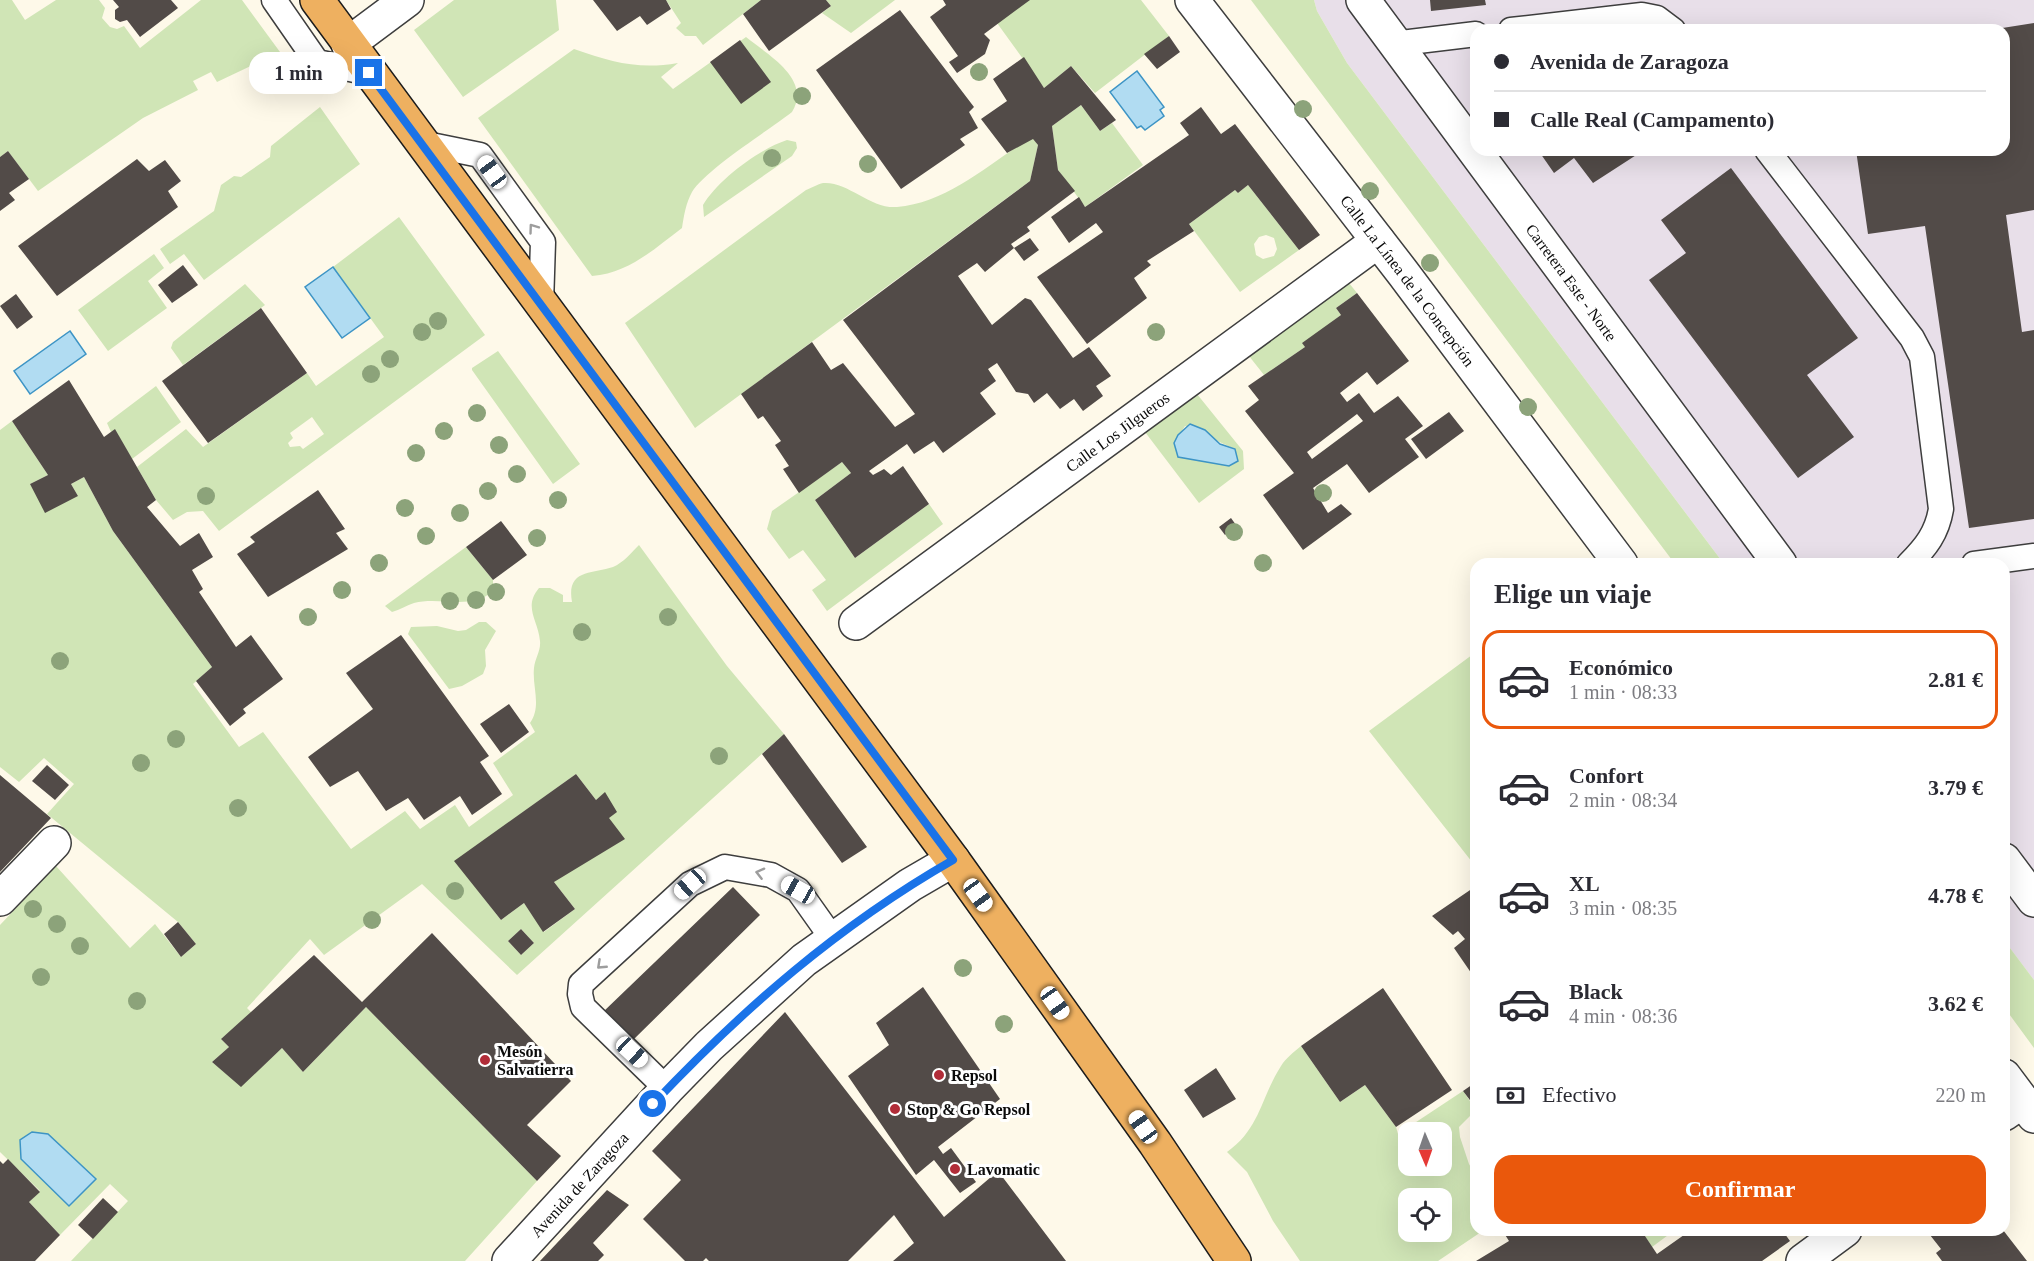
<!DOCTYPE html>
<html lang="es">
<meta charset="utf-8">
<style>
body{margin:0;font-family:"Times New Roman",serif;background:#f2f2f3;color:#2b2b33;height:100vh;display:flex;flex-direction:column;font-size:22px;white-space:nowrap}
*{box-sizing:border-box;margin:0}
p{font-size:20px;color:#7c7c81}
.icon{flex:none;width:33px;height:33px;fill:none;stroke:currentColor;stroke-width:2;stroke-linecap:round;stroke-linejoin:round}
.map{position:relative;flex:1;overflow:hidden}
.panel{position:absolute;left:1470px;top:558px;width:540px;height:678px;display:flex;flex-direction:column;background:#fff;border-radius:18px;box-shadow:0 6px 24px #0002}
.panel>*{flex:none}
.top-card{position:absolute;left:1470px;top:24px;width:540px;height:132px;border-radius:18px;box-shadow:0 6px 24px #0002;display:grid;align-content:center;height:132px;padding:0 24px;background:#fff}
.needle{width:39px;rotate:178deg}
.fabs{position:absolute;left:1398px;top:1122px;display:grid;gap:12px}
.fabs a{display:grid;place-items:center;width:54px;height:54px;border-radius:12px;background:#fff;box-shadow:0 6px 24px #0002;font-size:30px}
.end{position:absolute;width:27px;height:27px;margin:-14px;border:8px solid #1a73e8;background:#fff;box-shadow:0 0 0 3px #fff}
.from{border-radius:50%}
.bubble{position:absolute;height:42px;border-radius:18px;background:#fff;box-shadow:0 6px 24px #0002;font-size:20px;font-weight:600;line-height:42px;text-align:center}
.car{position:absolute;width:18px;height:36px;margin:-18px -9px;border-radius:8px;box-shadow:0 0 4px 2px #0007;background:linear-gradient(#fff 24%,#345 0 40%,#fff 0 76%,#345 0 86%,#fff 0)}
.top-card b{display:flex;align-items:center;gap:21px;height:57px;font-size:22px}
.top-card b+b{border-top:2px solid #e1e1e2}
.top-card i{width:15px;height:15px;background:#2b2b33}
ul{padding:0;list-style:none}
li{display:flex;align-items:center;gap:18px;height:99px;margin:0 12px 9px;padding:0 12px;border:3px solid transparent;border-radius:18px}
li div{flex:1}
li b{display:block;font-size:22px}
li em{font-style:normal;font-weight:600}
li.current{border-color:#ea580c}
li>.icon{width:54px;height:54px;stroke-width:1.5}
h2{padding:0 24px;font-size:27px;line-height:72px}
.pay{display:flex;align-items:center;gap:15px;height:66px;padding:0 24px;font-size:22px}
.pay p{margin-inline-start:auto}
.primary-button{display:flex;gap:12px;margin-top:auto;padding:12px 24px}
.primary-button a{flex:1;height:69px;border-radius:18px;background:#ea580c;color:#fff;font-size:24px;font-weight:600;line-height:69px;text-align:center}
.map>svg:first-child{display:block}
.industrial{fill:#e8dfe9;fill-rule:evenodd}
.green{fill:#d0e5b6;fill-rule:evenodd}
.water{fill:#b1dcf2;stroke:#3d94c5;stroke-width:1.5}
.building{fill:#524b48;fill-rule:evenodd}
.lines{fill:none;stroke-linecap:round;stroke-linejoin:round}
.service-casing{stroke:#3e3e3e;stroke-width:27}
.minor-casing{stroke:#3e3e3e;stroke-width:36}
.tertiary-casing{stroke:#3e3e3e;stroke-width:36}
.trunk-casing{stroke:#1c1c1c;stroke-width:36}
.service{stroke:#fff;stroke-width:24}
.minor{stroke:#fff;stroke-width:33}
.tertiary{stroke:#fff;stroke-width:33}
.trunk{stroke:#eeb060;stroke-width:33}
.tree{fill:#8ca37a}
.oneway{stroke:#9d9d9d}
.route{stroke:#1a73e8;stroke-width:8}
.poi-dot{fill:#b12c38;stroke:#fff;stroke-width:2}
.labels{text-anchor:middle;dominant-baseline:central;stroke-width:6;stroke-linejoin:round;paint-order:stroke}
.street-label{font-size:16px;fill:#0b0b0b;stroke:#fff}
.poi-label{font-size:16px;font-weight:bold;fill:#0b0b0b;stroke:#fff;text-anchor:start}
</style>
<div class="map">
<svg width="2034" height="1261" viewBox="0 0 2034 1261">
<rect width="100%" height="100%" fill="#fef9e9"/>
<path class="industrial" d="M1314,0h720v980l-30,-40v-376h-280l-377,-501 -30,-52zM1476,30h528v120h-528z"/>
<path class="green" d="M0,0h12l13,20 31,-20h43l6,8 -3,10 8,9 7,2 7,-3 16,22 61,-48h41l38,52 -63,30 -6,-10 -18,9 5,9 -55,28 -105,73 -30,-40 -8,6z
M454,0h102l3,30 -96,67 -49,-67z
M666,0h95l-58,45 -7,-9h-11l-9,-8 5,-5z
M826,0h69l-44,33 -29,-20 9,-7z
M1028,0h113l28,36 -74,57 -24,-27 -27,22 -47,-65z
M1251,0h63l3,11 30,52 377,501h-49z
M746,37c22,18 66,42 46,75 -23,18 -87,58 -100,80 -6,11 -8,23 -10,36 -28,21 -53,45 -90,48l-114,-158 96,-69c38,13 64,21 104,14l-17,14 12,12z
M1081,105l19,26 12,-8 31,42 -58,42 -27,-37 -6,-44z
M320,107l40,57 -156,116 -20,-26 -14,10 -10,-15 54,-38 7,-26 13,-9 7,1 29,-20 1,-11z
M1032,137l6,8 -8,36 -335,247 -70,-105 181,-133c5,-2 12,-6 17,-7 25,-2 47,26 74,24 51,-4 94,-45 135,-70z
M787,140l9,2 1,6 -5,8 -88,61 -1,-12c15,-25 56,-56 84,-65z
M1248,185l51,65 -59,42 -51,-68 46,-34 3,3zM1266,235l8,3 3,11 -3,7 -11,3 -7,-4 -2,-11 5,-7z
M399,217l86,118 -266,196 -16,-20 -16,1 -14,8 -17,-20 -19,-33 49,-38 17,18 104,-74 9,13 68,-49 -51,-70zM312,417l12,17 -21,15 -3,-3 -10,1 -2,-4 5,-5 -3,-5z
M154,254l10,14 -16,13 19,27 -59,43 -30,-41z
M1349,283l8,10 -21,15 5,7 -38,29 2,3 -41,28 -15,-19z
M245,284l20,21 -82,60 -12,-17 2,-6z
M498,351l82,113 -27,20 -81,-114v-2z
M156,386l25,36 -49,37 -17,-29 -4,2 -4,-9z
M1197,394l46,57 1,18 -45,34 -54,-71zM1185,426c19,7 33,16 50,23 -34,15 -32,19 -61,-6z
M12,421l36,54 -18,9 48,12 -7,-12 13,-7 29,54 99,136 -19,17 46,63 24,-15 88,117 54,-38 15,18 35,-24 14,22 44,-32 -20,-32 42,-31 -5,-9c12,-17 2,-36 4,-55 1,-10 7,-17 6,-27 -2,-21 -17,-34 -1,-53h11l13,7v7h9c-6,-33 20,-28 41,-35 10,-4 19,-15 26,-22l88,121 57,68 -267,241 -95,-91 -98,71 -14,-16 -63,69 5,5 -31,26 8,8 -17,15 29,24 41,-38 21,24 63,-65 171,174 -72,80h-394l57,-60 -18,-17 -50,51 -31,-33 11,-11 -40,-39v-227l56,-59 74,82 25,-24 26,33 15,-13 -18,-22 -131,-108 27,-30 -30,-26 -25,24 -19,-15v-337zM576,774l20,26 9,-7 4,25 -55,64 21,27 -31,23 -20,-29 -23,17 -46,-59zM521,929l13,14 -13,12 -13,-14z
M842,462l9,11 -36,27 40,58 74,-54 14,20 -116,87 -15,-21 14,-10 -23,-30 -14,9 -22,-30 5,-18z
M466,547l27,33v11c-22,20 -53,5 -79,12 -7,2 -14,7 -22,9l-7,-6z
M479,622h7l10,9 -11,19 1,16 -3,8 -21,12 -13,3 -41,-55 3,-7 26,-1 21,5 8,-1z
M1476,652v215l-107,-136z
M2004,940l30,40v68l-30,-41z
M1301,1046l39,56 25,-17 31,42 2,7 65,-43 13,19 -17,17 1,10 9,27 7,12v54h8l-46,31h-138l-27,-40 -26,-49 -20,-20c33,-23 34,-55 54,-86 5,-8 13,-14 20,-20zM1408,1132h34v34h-34zM1408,1198h34v34h-34z
M1641,1230h34l-23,17z"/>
<path class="water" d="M1137,71l27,36 -4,3 4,6 -19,14 -4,-4 -4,2 -27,-36z
M333,267l37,51 -28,20 -37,-51z
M70,331l16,23 -56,40 -16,-23z
M1190,424l15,6 15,14 15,5 3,12 -9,5 -51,-9 -4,-14 4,-8z
M32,1132l16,2 48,45 -27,27 -48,-47 -1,-19z"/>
<path class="building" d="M113,0h58l7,8 -38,29 -13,-17 -7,2 -5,-3v-9l4,-3z
M593,0h73l5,9 -24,16 -7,-9 -23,15z
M761,0h65l5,6 -62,45 -26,-37z
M943,0h87l-46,34 6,6 -5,14 -28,19 -8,-11 9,-6 -28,-39 16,-12z
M1430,0h55l1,5 -55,6z
M900,10l74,97 -5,5 9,16 -18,11 5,6 -64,44 -85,-119z
M2034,23v187l-28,5 16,117 12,-2v189l-65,9 -44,-302 -57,8 -12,-84h148v-120l-8,-1z
M1169,36l11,16 -23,17 -13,-15z
M740,40l31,42 -30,22 -31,-42z
M1024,57l20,31 27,-22 45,54 -16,11 -19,-26 -29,21 6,44 17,21 -48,36 3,4 -19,13 3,4 -29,24 -8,-9 -19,13 34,49 33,-27 6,2 42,58 16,-11 22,29 -15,10 7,10 -20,15 -9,-12 -14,10 -13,-16 -13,10 -6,-9 -12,-2 -19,-29 -9,6 8,12 -16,12 16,21 -53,39 -9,-12 -20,13 -7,-10 -38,27 4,4 11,-6 7,6 12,-9 26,38 -74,54 -40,-58 36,-27 -9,-11 -43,31 -16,-24 6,-3 -14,-21 6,-4 -18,-25 -5,3 -17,-25 71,-52 19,28 12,-7 52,64 20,-13 -72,-94 187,-139 8,-36 -5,-6 -26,14 -26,-34 26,-18 -14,-22z
M1201,107l20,27 14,-10 85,111 -21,15 -51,-65 -10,8 -3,-3 -46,34 5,7 -47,30 4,4 -17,13 13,20 -60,46 -50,-67 66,-45 -7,-9 -27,20 -18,-26 28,-20 6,10 104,-72 -9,-12z
M1538,150h106l-51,33 -19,-25 -20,15z
M8,151l21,28 -20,14 6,7 -15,11v-54z
M137,159l12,12 16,-11 16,21 -13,10 10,16 -121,89 -39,-50z
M1731,168l127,170 -51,37 47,62 -56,41 -149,-198 37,-27 -25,-33z
M1030,238l9,12 -15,11 -10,-13z
M183,265l15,20 -26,18 -14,-18z
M1357,293l52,68 -32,24 -10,-13 -27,21 7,9 12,-9 15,20 24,-17 25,30 -18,13 14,18 -50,36 -22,-29 -34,24 15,25 13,-9 11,10 -49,36 -40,-55 31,-22 -49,-62 14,-11 -11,-14 57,-39 -3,-4 39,-28 -5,-7zM1357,414l6,7 -51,38 -5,-7z
M16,294l17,23 -16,12 -17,-23z
M261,308l46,65 -99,70 -46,-62z
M69,380l35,57 11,-8 41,71 -9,7 33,39 19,-13 14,24 -21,13 11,19 -4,3 37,55 15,-12 32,44 -40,30 3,4 -16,13 -34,-45 16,-14 -99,-136 -29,-54 -13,7 7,12 -33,17 -15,-29 18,-9 -36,-54z
M1449,412l15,19 -38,28 -15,-20z
M318,490l27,39 -9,4 12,16 -80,48 -31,-43 18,-12 -5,-5z
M1231,518l5,7 -11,10 -6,-8z
M501,521l26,34 -34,25 -27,-33z
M401,635l88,121 -9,6 22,32 -30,21 -12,-19 -36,24 -16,-22 -22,13 -28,-40 -28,16 -22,-30 65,-48 -27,-36z
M509,704l20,28 -28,21 -21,-29z
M784,734l83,113 -25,16 -80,-109z
M47,765l22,20 -14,15 -23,-19z
M576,774l20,26 9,-8 12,20 -8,6 16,21 -71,43 21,27 -32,23 -19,-29 -23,17 -47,-59z
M0,775l51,43 -51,54z
M1476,886v94l-22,-32 11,-9 -7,-8 -5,4 -21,-19z
M733,887l27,28 -128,126 -29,-29z
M178,922l18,22 -15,13 -17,-23z
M521,929l13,14 -13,12 -13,-14z
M432,933l139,148 -44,44 34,31 -24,25 -171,-174 -63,65 -21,-24 -41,39 -29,-25 17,-15 -8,-8 93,-84 48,47z
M923,987l77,112 -62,48 5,7 8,-6 25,34 -16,11 -26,-33 -18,15 -68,-99 41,-31 -13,-22z
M1383,988l69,102 -56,37 -31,-42 -25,17 -39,-56z
M785,1012l159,205 54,-46 68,90h-173l21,-18 -20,-28 -46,46h-139l-3,-3 -3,3h-18l-42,-42 38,-39 -29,-29z
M1216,1068l20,31 -33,19 -19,-28z
M1476,1082v26l-13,-17z
M8,1159l32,33 -11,10 31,33 -25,26h-35v-100l3,3z
M607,1190l22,15 -36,38 11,12 -6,6h-58z
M103,1198l15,14 -25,27 -15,-14z
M1502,1230h63l1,2 3,-2h72l16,24 34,-24h91l8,11 -28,20h-286l33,-20z
M1937,1230h66l24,31h-85l-6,-8 5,-4 -11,-14z"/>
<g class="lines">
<g class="service-casing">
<path id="service" d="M274,0l43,62 52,11
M1511,30l131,-15 15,3 16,12
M1393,44l83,-10
M421,143l59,12 63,87 -2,62
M1767,150l145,188 10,19 19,152c-4,24 -15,38 -32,55
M1974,564l60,-8
M667,1089l-84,-82 -3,-13 1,-10 109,-100 35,-17 46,8 27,15 34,48"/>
</g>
<g class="minor-casing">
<g id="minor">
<path id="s1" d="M1363,0l417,564"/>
<path d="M348,44l59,-44"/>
<path id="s2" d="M856,623l522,-382"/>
<path d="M2004,860l30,40"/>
<path d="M0,899l54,-56"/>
<path d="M2004,1114l19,-13"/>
<path d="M1803,1261l42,-31"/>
</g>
</g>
<g class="tertiary-casing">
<g id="tertiary">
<path id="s3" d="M1192,0l211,273 218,291"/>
<path d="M2004,1076l30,40"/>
<path id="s4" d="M509,1261l158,-172 42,-43 95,-86 106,-75 43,-25"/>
</g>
</g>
<g class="trunk-casing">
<path id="trunk" d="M317,0l636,860 202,283 79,118"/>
</g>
<use href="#service" class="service"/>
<use href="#minor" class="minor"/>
<use href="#tertiary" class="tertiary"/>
<use href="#trunk" class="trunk"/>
</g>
<g class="tree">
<circle cx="979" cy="72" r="9"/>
<circle cx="802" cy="96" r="9"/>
<circle cx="1303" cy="109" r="9"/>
<circle cx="772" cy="158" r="9"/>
<circle cx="868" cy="164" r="9"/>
<circle cx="1370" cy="191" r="9"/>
<circle cx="1430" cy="263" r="9"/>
<circle cx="438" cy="321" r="9"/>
<circle cx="422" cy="332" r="9"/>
<circle cx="1156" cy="332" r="9"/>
<circle cx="390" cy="359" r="9"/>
<circle cx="371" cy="374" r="9"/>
<circle cx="1528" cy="407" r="9"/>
<circle cx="477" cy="413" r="9"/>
<circle cx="444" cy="431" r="9"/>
<circle cx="499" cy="445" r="9"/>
<circle cx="416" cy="453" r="9"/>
<circle cx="517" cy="474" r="9"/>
<circle cx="488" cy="491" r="9"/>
<circle cx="1323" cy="493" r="9"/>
<circle cx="206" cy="496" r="9"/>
<circle cx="558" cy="500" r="9"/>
<circle cx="405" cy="508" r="9"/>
<circle cx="460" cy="513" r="9"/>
<circle cx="1234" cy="532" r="9"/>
<circle cx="426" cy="536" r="9"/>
<circle cx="537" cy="538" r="9"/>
<circle cx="379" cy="563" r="9"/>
<circle cx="1263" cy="563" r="9"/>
<circle cx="342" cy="590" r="9"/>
<circle cx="496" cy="592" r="9"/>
<circle cx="476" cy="600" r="9"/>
<circle cx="450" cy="601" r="9"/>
<circle cx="308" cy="617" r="9"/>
<circle cx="668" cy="617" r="9"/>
<circle cx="582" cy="632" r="9"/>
<circle cx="60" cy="661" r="9"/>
<circle cx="176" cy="739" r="9"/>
<circle cx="719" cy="756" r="9"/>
<circle cx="141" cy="763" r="9"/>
<circle cx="238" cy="808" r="9"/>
<circle cx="455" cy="891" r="9"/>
<circle cx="33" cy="909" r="9"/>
<circle cx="372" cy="920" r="9"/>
<circle cx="57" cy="924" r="9"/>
<circle cx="80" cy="946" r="9"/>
<circle cx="963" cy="968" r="9"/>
<circle cx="41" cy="977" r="9"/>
<circle cx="137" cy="1001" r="9"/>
<circle cx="1004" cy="1024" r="9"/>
</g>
<defs><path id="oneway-chevron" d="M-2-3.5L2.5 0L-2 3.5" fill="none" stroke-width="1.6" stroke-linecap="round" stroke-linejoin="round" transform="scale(1.5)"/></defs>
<g class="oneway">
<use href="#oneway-chevron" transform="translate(533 228) rotate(-126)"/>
<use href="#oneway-chevron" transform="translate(760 873) rotate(-166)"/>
<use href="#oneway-chevron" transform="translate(601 965) rotate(137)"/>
</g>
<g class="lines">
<path class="route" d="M369,73l584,787c-115,66 -209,148 -300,244"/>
</g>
<g class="poi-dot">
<circle cx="485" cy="1060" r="6"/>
<circle cx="939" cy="1075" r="6"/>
<circle cx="895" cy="1109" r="6"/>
<circle cx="955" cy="1169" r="6"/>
</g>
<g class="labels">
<g class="street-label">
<text stroke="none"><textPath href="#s3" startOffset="354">Calle La Línea de la Concepción</textPath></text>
<text stroke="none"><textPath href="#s1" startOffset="351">Carretera Este - Norte</textPath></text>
<text stroke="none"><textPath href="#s2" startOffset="324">Calle Los Jilgueros</textPath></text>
<text stroke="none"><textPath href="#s4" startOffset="104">Avenida de Zaragoza</textPath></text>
</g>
<g class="poi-label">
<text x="497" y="1051">Mesón<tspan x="497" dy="18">Salvatierra</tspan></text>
<text x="951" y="1075">Repsol</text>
<text x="907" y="1109">Stop &amp; Go Repsol</text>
<text x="967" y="1169">Lavomatic</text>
</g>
</g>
</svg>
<div class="fabs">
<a><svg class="needle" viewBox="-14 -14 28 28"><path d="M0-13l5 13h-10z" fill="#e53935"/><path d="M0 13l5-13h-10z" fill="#7c7c81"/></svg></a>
<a><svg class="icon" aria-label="locate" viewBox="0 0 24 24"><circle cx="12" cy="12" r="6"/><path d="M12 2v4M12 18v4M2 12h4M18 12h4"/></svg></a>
</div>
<i class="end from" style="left:653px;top:1104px"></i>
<i class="end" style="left:369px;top:73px"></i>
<div class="bubble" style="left:249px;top:52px;width:99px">1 min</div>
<i class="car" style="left:492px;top:172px;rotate:324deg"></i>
<i class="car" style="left:690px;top:884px;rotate:228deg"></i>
<i class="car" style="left:798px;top:890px;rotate:299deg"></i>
<i class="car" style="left:978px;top:895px;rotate:144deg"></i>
<i class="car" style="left:1055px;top:1003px;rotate:145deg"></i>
<i class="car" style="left:632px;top:1052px;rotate:133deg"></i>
<i class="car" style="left:1143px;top:1127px;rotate:325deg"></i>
<div class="top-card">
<b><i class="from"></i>Avenida de Zaragoza</b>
<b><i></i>Calle Real (Campamento)</b>
</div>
<section class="panel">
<h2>Elige un viaje</h2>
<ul>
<li class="current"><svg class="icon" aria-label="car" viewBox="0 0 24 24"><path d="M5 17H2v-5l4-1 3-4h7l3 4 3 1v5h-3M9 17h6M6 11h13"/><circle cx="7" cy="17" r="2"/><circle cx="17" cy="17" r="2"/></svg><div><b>Económico</b><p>1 min · 08:33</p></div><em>2.81 €</em></li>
<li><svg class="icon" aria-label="car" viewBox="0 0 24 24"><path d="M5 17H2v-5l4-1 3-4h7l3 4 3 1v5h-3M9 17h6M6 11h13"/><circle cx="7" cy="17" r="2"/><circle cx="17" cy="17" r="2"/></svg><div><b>Confort</b><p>2 min · 08:34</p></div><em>3.79 €</em></li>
<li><svg class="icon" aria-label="car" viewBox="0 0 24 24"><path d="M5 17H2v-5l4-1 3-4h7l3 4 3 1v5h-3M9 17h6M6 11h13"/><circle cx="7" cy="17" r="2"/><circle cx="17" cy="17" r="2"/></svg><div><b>XL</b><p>3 min · 08:35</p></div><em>4.78 €</em></li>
<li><svg class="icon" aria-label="car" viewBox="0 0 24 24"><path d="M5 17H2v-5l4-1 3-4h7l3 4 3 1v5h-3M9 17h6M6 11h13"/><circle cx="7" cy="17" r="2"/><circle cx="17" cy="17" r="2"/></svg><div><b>Black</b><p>4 min · 08:36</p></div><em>3.62 €</em></li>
</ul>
<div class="pay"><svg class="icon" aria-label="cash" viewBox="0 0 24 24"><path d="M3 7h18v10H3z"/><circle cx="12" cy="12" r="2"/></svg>Efectivo<p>220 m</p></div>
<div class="primary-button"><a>Confirmar</a></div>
</section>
</div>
